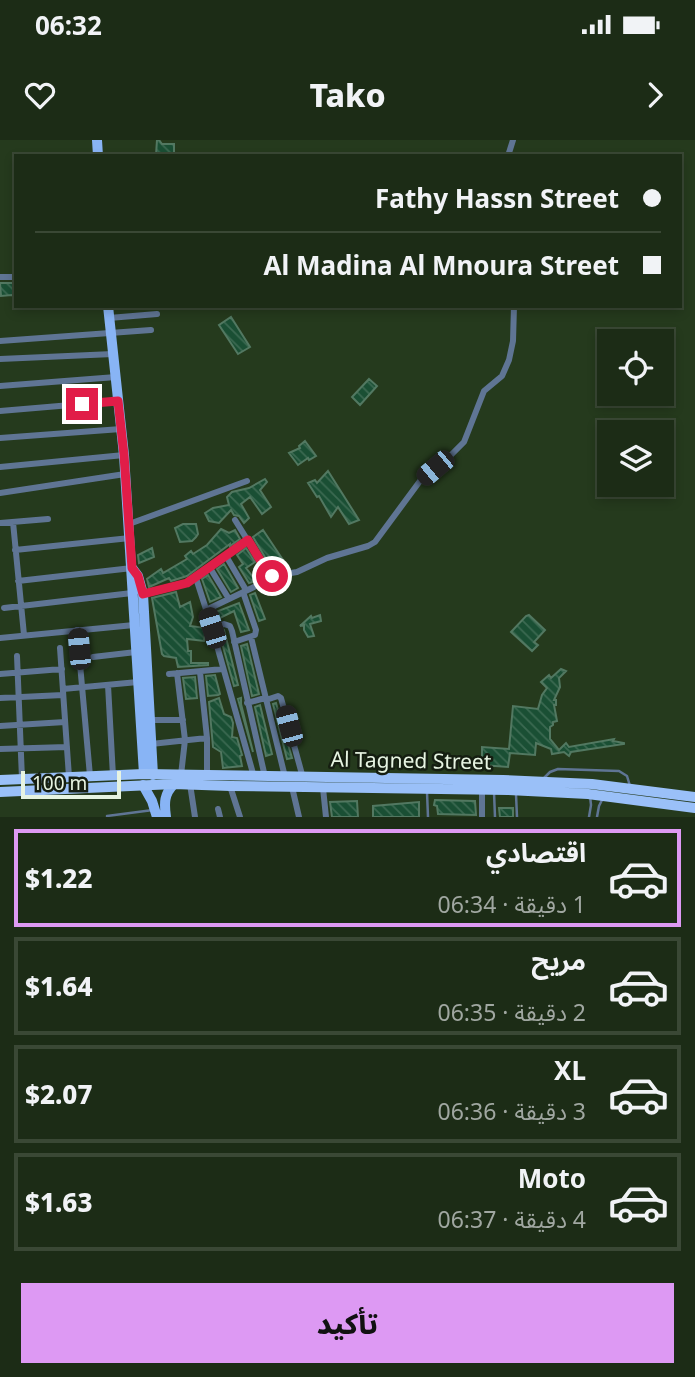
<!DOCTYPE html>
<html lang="ar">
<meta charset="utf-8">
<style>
body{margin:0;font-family:"Noto Sans","Noto Sans Arabic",sans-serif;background:#293823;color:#f1f3f6;direction:rtl;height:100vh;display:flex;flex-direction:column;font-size:26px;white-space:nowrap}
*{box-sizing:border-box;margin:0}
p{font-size:23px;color:#a0a7a1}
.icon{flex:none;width:38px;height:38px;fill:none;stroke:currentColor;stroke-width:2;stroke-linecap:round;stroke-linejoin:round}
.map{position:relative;height:677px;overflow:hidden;direction:ltr}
.side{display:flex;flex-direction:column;background:#1c2c16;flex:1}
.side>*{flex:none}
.guide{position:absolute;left:14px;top:14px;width:668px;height:154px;border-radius:0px;box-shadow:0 4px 10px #0003,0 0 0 2px #3a4835;direction:rtl;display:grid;align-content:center;height:154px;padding:0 21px;background:#1c2c16}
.controls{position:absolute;left:597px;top:189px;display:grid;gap:14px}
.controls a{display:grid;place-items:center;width:77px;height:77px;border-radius:0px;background:#1c2c16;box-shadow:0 4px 10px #0003,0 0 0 2px #3a4835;font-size:35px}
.scale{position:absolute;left:21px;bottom:18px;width:100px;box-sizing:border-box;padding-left:7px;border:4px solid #e7f4e2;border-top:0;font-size:19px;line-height:24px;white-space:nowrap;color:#e7f4e2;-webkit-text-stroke:5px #151e11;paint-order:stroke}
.end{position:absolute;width:32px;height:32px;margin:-16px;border:9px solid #e11d48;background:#fff;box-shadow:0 0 0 4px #fff}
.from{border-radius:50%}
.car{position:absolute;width:21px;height:42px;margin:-21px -10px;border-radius:9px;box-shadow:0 0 5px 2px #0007;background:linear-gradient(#222 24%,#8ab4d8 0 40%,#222 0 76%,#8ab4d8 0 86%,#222 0)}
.guide b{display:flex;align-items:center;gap:24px;height:66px;font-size:26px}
.guide b+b{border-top:2px solid #3a4835}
.guide i{width:18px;height:18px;background:#f1f3f6}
ul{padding:12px 0 0;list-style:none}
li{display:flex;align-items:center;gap:21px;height:98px;margin:0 14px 10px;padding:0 7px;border:4px solid #3a4835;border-radius:0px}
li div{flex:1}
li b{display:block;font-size:26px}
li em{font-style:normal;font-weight:800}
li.active{border-color:#dd99f3}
li>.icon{width:63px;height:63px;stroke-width:1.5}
.primary-button{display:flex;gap:14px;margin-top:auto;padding:14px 21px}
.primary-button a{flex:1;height:80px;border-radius:0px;background:#dd99f3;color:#111;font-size:28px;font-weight:800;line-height:80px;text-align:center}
.status{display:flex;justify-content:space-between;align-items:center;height:49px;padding:0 35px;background:#1c2c16;direction:ltr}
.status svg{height:19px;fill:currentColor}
header{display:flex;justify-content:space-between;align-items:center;height:91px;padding:0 21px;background:#1c2c16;font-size:32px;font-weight:800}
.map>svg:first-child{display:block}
.building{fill:url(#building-back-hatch);stroke:#527861;stroke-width:2}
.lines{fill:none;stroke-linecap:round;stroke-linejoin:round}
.service{stroke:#5f7594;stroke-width:2.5}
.minor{stroke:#5f7594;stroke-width:6}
.primary{stroke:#88b4f5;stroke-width:10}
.trunk{stroke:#9ac0f8;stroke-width:10}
.route{stroke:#e11d48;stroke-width:9}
.labels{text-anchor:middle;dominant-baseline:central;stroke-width:5;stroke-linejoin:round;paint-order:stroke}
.street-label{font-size:21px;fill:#e7f4e2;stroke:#151e11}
</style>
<div class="status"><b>06:32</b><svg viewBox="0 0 49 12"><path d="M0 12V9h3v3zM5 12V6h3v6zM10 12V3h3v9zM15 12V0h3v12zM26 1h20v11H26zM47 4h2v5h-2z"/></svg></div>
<header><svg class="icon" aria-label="forward" viewBox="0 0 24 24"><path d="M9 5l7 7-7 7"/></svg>Tako<svg class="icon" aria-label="heart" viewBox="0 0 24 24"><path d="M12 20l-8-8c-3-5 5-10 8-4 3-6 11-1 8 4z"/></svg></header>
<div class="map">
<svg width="695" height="677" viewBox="0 0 695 677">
<defs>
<pattern id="building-back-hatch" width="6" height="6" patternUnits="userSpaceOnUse" patternTransform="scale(1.75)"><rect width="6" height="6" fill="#1a4f34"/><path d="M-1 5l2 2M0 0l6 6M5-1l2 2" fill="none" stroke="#3b6951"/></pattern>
</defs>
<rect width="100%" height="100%" fill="#253a1d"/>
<path class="building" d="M157,0h2l3,4h12v11h-18z
M0,143h16v16l-4,-4 -11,1z
M231,177l19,30 -12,7 -19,-29z
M369,239l8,7 -17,19 -8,-8z
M305,301l11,15 -7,4 -1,-2 -10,7 -9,-12 11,-5 -1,-2z
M328,331l31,49 -10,4 -11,-17 -7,10 -12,-21 -2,1 -9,-14 7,-3 2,3z
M265,339l2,3 -7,8 11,17 -9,7 -12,-17 -9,7 8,14 -5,5 -5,-7 -5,-1 -3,-5 -12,13 -10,-2 -4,-8 8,-5 16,-3 -2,-8 5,-5 17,-4z
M183,384h13l2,10 -2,3 -4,4 -12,1 -5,-14z
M221,389l8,4 6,-3 5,9 -10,7v-2l-43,32 -16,5 -2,-3 -20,9 -2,-8 14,-10 2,4 24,-14 -2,-3 6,-5 2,3 14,-9z
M263,390l22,33 -11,7 -2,-1 -19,-32z
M152,408l2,9 -15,6 -1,-8z
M246,408l9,14 -9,6 10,13 -7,2 -10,-16 4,-3 -6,-9z
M224,424l14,24 -7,4 -14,-23z
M208,435l13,22 -11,5 -8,-23z
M176,452l4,15 10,-5 3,15 -3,9 16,2 -2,13 -17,-2 1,12h3v12h17v2l-30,2 -2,-9 -12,-2 -2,-2 -10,-56z
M255,453l10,26 -6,2 -9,-26z
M239,463l10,27 -8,2 -7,-21 -18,9 -3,-7z
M320,475l1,6 -11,3 4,12 -6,1 -4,-7v-5l-4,1 11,-10 1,2z
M529,475l16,15 -11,12 4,3 -6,6 -21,-19 15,-16z
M224,490l14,55 -4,1 -15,-54z
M247,504l12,50 -7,2 -11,-50z
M561,529l5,2 -7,7 1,9 -6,13h2v5h-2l3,16 -4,1v3l-3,2v12l9,11 7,-7 3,4 45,-8 -1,2 11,2v1l-53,8 -2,4 -5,-4 -12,2 -1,-5 -15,-6 -1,12 -25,-2 -2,14 -26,-2v-18l27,2 4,-43 25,3 4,-14 5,-7 -6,-6 8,-7 2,3z
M215,535l5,19 -2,1 -10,1 -2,-20z
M195,537l2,21 -11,1 -3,-21z
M219,558l5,16 7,3 2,6 -1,14 5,1 5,17 -2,1 2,10 -19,2 -2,-16 -8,-5 -4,-45z
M241,558v6l12,48 -15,-53z
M276,563l16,55 -5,1 -14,-55z
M260,565l12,49 -6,2 -11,-49z
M435,660l40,1 1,14 -38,-1 -1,-8 -3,-1z
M357,661l1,16h-26l-2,-15z
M419,662v15h-46v-11z
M499,668h14v9h-13z"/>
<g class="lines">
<path class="service" d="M544,638l6,-6 8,-3 61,2 8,5 3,10
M427,652l1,25
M494,652l1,25
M516,654l1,23
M107,676l46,-6
M589,677l2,-12 -1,-9
M597,677l2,-11 3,-6"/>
<path class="minor" d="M508,16l5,-16
M0,137h16
M109,178l48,-4
M0,201l151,-11
M0,219l113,-5
M0,246l116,-9
M0,271l118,-10
M0,298l121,-9
M0,327l124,-12
M0,353l125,-19
M235,380l33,53 4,3 25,-4 30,-14 41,-12 7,-4 45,-61 29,-24 15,-15 20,-51 18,-15 7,-16 4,-19 1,-35
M13,382l11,113
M0,383l48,-4
M129,384l118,-43
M15,410l115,-12
M226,416l20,34
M210,428l19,31
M196,438l16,50 42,149
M18,441l114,-13
M143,454l44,-11 61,-43
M4,468l128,-15
M206,470l48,-23
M212,488l12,-4 6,2 2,5 33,146
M77,490l13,146
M251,497l34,140
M0,498l134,-13
M234,502l21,-7 1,-5 -13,-38
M60,508l9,129
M17,516l5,123
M93,517l43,-5
M200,532l7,66v38
M177,533l8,67 -4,35
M0,534l62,-5
M169,534l54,-5
M108,545l5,91
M63,549l75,-7
M0,558l63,-3
M266,560l12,-4 3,2 22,80
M247,563l18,-5
M150,580h33
M0,586l65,-4
M151,604l56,-6
M0,609l67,-2
M190,644l5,33
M230,646l10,31
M292,647l7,30
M323,648l3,29
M482,650v27
M218,669l2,8"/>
<path class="primary" d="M97,0l1,16
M108,166l16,149 20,319
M132,428l6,8 5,18 10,181
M143,645l9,16 5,16
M166,677c-2,-14 -2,-23 8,-33"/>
<path class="trunk" d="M0,640l144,-6 359,6 89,4 103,13
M0,652l174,-8 56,2 278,4 80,4 107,14"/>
</g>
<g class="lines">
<path class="route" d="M82,264l36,-3 6,54 8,113 6,8 5,18 44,-11 61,-43 20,33 4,3"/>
</g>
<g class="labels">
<g class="street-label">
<text transform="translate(411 620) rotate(1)">Al Tagned Street</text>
</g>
</g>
</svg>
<div class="controls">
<a><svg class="icon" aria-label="locate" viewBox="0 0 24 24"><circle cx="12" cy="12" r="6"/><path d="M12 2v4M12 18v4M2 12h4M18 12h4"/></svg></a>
<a><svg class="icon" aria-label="layers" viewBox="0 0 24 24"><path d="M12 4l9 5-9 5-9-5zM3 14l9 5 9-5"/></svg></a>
</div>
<div class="scale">100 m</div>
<i class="end from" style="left:272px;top:436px"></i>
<i class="end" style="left:82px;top:264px"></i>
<i class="car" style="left:435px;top:328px;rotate:230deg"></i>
<i class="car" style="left:212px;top:488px;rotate:342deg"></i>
<i class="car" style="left:79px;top:509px;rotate:355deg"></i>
<i class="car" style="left:289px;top:586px;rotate:345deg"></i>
<div class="guide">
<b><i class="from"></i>Fathy Hassn Street</b>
<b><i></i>Al Madina Al Mnoura Street</b>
</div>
</div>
<section class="side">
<ul>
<li class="active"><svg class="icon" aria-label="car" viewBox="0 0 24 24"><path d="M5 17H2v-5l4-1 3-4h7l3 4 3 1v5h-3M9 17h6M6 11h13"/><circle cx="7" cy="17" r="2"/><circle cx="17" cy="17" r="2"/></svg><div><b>اقتصادي</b><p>1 دقيقة · 06:34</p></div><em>$1.22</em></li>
<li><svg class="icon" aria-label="car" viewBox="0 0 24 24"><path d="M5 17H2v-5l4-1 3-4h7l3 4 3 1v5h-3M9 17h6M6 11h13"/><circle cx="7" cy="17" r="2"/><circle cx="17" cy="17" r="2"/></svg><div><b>مريح</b><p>2 دقيقة · 06:35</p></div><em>$1.64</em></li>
<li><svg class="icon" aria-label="car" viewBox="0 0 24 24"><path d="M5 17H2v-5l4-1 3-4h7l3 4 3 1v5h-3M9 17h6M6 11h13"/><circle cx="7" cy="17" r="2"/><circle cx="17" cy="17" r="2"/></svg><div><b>XL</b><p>3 دقيقة · 06:36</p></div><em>$2.07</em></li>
<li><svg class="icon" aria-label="car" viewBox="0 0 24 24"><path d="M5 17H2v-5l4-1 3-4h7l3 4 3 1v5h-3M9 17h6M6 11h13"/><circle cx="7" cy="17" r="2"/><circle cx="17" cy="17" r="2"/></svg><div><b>Moto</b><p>4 دقيقة · 06:37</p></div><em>$1.63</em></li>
</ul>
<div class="primary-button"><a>تأكيد</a></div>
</section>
